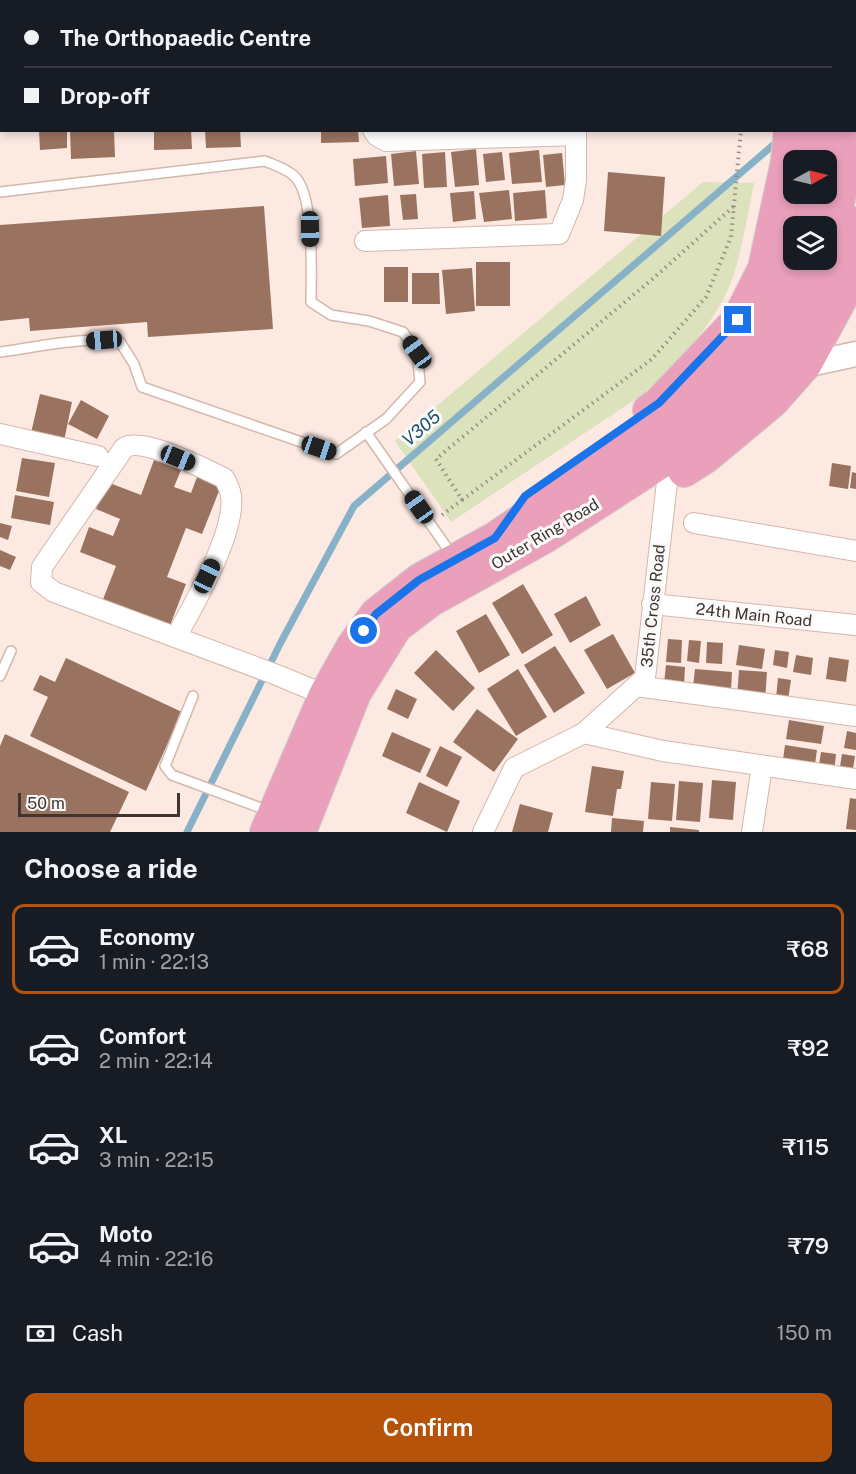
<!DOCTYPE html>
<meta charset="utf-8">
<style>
body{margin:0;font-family:"Public Sans",sans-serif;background:#20242c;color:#f1f3f6;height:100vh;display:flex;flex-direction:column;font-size:22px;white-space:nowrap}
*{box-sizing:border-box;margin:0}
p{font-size:20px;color:#9ea1a6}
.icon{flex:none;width:33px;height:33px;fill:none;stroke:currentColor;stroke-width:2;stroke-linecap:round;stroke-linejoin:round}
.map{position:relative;height:832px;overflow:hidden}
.drawer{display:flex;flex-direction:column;background:#171b24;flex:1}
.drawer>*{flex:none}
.top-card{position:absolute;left:0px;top:0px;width:856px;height:132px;box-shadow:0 3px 9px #0003;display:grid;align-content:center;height:132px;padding:0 24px;background:#171b24}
.needle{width:39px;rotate:82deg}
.controls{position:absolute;left:783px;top:150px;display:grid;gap:12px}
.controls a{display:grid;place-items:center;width:54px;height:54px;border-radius:12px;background:#171b24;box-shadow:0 3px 9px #0003;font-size:30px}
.scale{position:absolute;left:18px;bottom:15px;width:162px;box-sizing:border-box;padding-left:6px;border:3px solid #40342f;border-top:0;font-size:16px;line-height:21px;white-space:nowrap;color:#40342f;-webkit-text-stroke:4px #fbfbfb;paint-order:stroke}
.end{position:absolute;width:27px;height:27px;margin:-14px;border:8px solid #1a73e8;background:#fff;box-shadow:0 0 0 3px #fff}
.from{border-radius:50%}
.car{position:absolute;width:18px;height:36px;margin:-18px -9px;border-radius:8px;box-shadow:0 0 4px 2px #0007;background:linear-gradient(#222 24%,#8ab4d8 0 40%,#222 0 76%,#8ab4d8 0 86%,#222 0)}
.top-card b{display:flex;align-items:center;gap:21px;height:57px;font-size:22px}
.top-card b+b{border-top:2px solid #363941}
.top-card i{width:15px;height:15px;background:#f1f3f6}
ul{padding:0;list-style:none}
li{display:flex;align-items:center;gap:18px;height:90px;margin:0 12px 9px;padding:0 12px;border:3px solid transparent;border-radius:12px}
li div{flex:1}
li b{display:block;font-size:22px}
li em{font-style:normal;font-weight:600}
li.selected{border-color:#b45309}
li>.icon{width:54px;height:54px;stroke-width:1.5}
h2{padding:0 24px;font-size:27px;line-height:72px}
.pay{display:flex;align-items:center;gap:15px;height:66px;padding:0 24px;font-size:22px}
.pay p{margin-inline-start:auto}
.cta{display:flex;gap:12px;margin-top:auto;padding:12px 24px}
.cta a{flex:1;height:69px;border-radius:12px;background:#b45309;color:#fff;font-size:24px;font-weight:600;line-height:69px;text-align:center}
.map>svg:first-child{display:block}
.green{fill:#dce2bc}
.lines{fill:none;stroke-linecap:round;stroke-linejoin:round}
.stream{stroke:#86b1c7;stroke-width:7}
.building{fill:#9a7360}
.service-casing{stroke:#d4b7ab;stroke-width:12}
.minor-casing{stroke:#d4b7ab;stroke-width:22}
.tertiary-casing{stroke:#d4b7ab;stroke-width:27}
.trunk-casing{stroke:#d1cecd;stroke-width:34}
.path{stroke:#9c8d87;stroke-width:4;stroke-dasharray:1.5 4.5;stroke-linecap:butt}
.service{stroke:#fff;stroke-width:9}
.minor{stroke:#fff;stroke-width:20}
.tertiary{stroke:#fff;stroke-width:24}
.trunk{stroke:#eaa0bb;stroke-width:32}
.route{stroke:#1a73e8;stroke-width:8}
.labels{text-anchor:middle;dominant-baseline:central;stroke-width:6;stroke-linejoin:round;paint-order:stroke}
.street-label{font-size:16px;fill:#40342f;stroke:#fbfbfb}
.water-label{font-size:18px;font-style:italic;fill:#1b526b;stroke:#fbfbfb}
</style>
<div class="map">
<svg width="856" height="832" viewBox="0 0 856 832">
<rect width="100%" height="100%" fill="#fce9e2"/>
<path class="green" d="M703,182l51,1c-6,30 -11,62 -20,91 -16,48 -57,91 -95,123l-188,125 -56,-81z"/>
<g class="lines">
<path class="stream" d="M187,832l94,-190 73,-136 425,-366"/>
</g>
<path class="building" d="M39,130h28v18l-27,2z
M70,130h44l1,27 -44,2z
M154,130h37l1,19 -38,1z
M205,130h35l1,17 -35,1z
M321,130h37l1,12 -38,1z
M476,149l3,36 -24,2 -4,-35z
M539,150l3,32 -30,2 -3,-31z
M416,151l3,33 -25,2 -3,-32z
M445,152l2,35 -23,1 -2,-34z
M502,152l3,28 -19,2 -3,-28z
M562,153l3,32 -19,2 -3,-32z
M386,156l2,27 -33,3 -2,-27z
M608,172l57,5 -4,59 -57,-5z
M509,190l3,29 -28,3 -5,-29z
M545,190l2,28 -32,3 -2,-28z
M474,191l2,28 -23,3 -3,-29z
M416,194l2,25 -15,1 -3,-25z
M388,195l2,31 -28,2 -3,-30z
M264,206l9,123 -125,8 -1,-15 -117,9 -1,-13 -29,3v-96z
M476,262h34v44h-34z
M384,267h24v35h-24z
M472,268l3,43 -29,3 -4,-44z
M412,273h27l1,31h-28z
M40,394l32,8 -8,39 -33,-8z
M81,400l28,16 -12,23 -29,-15z
M22,458l33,5 -6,34 -33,-6z
M154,460l27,10 -7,17 17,6 6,-16 24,9 -19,48 -16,-6 -19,49 19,7 -17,44 -67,-26 14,-36 -36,-14 9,-25 24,9 7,-17 -24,-10 11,-27 34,13z
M832,463l19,3 -3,23 -19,-3z
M852,472l4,1v16l-6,-1z
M15,495l39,7 -4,23 -39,-7z
M0,523l12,3 -4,14 -8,-3z
M0,550l16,7 -6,13 -10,-4z
M523,584l30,51 -31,19 -30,-51z
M586,596l15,29 -31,18 -16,-29z
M486,614l24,41 -31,18 -23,-42z
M613,634l22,39 -28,16 -23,-39z
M668,639l14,1 -1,23 -15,-1z
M689,640l12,1 -2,22 -12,-2z
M707,642l16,1 -1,21 -16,-1z
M739,645l26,4 -3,20 -26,-4z
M555,646l30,47 -31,20 -30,-48z
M436,650l39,38 -22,23 -39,-38z
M775,650l14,2 -2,16 -14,-3z
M796,655l17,3 -2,17 -18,-3z
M829,657l20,3 -3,22 -20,-3z
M66,658l116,54 -36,79 -116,-55 18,-39 -15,-7 7,-15 15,7z
M666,665l19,2 -1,18 -20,-2z
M518,669l29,48 -31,19 -29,-47z
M695,669l37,3 -1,18 -38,-3z
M739,670l28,2 -2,28 -28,-2z
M778,678l13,2 -3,20 -12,-2z
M396,689l21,10 -9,20 -21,-10z
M477,709l41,30 -24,33 -41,-30z
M789,720l35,6 -3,18 -35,-5z
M847,731l9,2v17l-12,-2z
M392,732l39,17 -11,24 -38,-17z
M5,734l124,58 -19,40h-110v-86z
M785,745l32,5 -3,21 -32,-4z
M440,746l22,11 -15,30 -21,-11z
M821,752l15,2 -2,20 -16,-2z
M842,754l13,2 -3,19 -13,-2z
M592,766l32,5 -3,18h-4l-4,27 -28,-4z
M712,780l24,2 -3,38 -24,-2z
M679,781l24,2 -3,39 -24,-2z
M419,782l41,19 -13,31 -41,-19z
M651,782l24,2 -3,37 -24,-2z
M850,798l6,1v31l-10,-1z
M520,804l33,9 -5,19h-36z
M612,818l32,3 -1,11h-32z
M670,827l29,3v2h-29z"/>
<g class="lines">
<g class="service-casing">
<path id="service" d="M0,192l265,-31c9,4 22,8 29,15 21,18 17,98 17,126l20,13 38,6 34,11 14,20 3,30 -34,37 -50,35 -194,-67 -8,-23 -14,-22c-39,-6 -81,5 -120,10
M366,432l86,123
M0,676l11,-25
M193,696l-28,70 7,9 97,36"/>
</g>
<g class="minor-casing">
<path id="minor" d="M265,0v2
M570,0l1,2
M0,19l2,17
M373,130l4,6 9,5 190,-6
M365,241l194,-7 14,-34 3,-20v-50
M0,434l98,22
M694,523l162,28
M652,604l204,21
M176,637c17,-31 64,-111 54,-146 -1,-4 -4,-9 -6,-13 -20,-9 -82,-42 -100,-30l-82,119 -1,15 13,10 223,83 48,20
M636,686l220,30
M584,733l79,18 193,28
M483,832l31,-64 70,-35 61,-55 22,-196
M752,832l10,-66"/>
</g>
<g class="tertiary-casing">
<path id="tertiary" d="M805,365l51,-11"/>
</g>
<g class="trunk-casing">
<path id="trunk" d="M800,2v-2
M829,2v-2
M855,8v-8
M816,160l3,-30
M806,226l7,-32
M828,254l12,-60 5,-64
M649,410l10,-7 79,-83 26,-52 23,-107 3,-31
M684,471l22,-14 66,-55 33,-37 36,-66 15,-76
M266,832l59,-137 27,-48 24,-33 43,-34 76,-42 173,-118 71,-61 39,-57 19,-42
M300,832l55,-139 41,-66 34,-26 115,-64 144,-93 70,-64 41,-62 26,-58"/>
</g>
<path class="path" d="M658,0v2
M711,0v2
M749,2v-2
M462,500l190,-141 54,-62 25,-60 10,-107
M442,515l20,-15 -26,-41 219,-182 80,-72"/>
<use href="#service" class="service"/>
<use href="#minor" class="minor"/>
<use href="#tertiary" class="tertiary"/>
<use href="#trunk" class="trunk"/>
</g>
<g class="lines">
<path class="route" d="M364,631l12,-17 43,-34 76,-42 30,-42 134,-93 79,-83"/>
</g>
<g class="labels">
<g class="street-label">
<text transform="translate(545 534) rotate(-31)">Outer Ring Road</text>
<text transform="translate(653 606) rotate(-84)">35th Cross Road</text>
<text transform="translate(754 615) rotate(6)">24th Main Road</text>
</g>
<g class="water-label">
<text transform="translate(421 428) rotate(-41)">V305</text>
</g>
</g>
</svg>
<div class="controls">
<a><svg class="needle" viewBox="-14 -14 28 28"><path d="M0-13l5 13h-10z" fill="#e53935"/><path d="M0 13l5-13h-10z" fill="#9ea1a6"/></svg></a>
<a><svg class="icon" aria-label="layers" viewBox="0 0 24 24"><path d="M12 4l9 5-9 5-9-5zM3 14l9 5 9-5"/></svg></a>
</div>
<div class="scale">50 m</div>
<i class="end from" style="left:364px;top:631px"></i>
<i class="end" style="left:738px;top:320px"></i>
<i class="car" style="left:310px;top:229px;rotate:179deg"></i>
<i class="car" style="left:104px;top:340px;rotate:266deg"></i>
<i class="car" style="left:417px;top:352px;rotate:324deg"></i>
<i class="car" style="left:319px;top:448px;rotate:109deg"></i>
<i class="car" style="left:178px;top:458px;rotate:112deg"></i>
<i class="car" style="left:419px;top:507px;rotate:325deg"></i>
<i class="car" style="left:207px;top:576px;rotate:25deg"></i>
<div class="top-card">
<b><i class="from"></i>The Orthopaedic Centre</b>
<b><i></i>Drop-off</b>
</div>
</div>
<section class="drawer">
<h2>Choose a ride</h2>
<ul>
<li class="selected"><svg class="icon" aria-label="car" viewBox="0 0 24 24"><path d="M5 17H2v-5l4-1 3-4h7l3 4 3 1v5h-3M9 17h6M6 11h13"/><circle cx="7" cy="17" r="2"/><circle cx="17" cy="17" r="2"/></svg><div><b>Economy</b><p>1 min · 22:13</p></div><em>₹68</em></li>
<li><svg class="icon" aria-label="car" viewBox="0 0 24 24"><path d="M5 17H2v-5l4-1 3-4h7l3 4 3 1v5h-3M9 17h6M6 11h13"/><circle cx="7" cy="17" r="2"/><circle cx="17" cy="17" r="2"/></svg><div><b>Comfort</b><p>2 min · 22:14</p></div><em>₹92</em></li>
<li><svg class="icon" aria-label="car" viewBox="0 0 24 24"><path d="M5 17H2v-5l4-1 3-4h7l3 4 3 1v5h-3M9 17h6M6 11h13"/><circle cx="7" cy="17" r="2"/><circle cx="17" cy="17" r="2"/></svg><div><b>XL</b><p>3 min · 22:15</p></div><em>₹115</em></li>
<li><svg class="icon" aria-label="car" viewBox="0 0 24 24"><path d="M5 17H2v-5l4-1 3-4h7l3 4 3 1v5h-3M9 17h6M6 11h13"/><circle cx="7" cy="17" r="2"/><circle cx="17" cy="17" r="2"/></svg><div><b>Moto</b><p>4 min · 22:16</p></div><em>₹79</em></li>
</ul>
<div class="pay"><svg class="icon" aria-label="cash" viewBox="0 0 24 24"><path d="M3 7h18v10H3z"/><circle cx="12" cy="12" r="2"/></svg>Cash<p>150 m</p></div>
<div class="cta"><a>Confirm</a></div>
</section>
